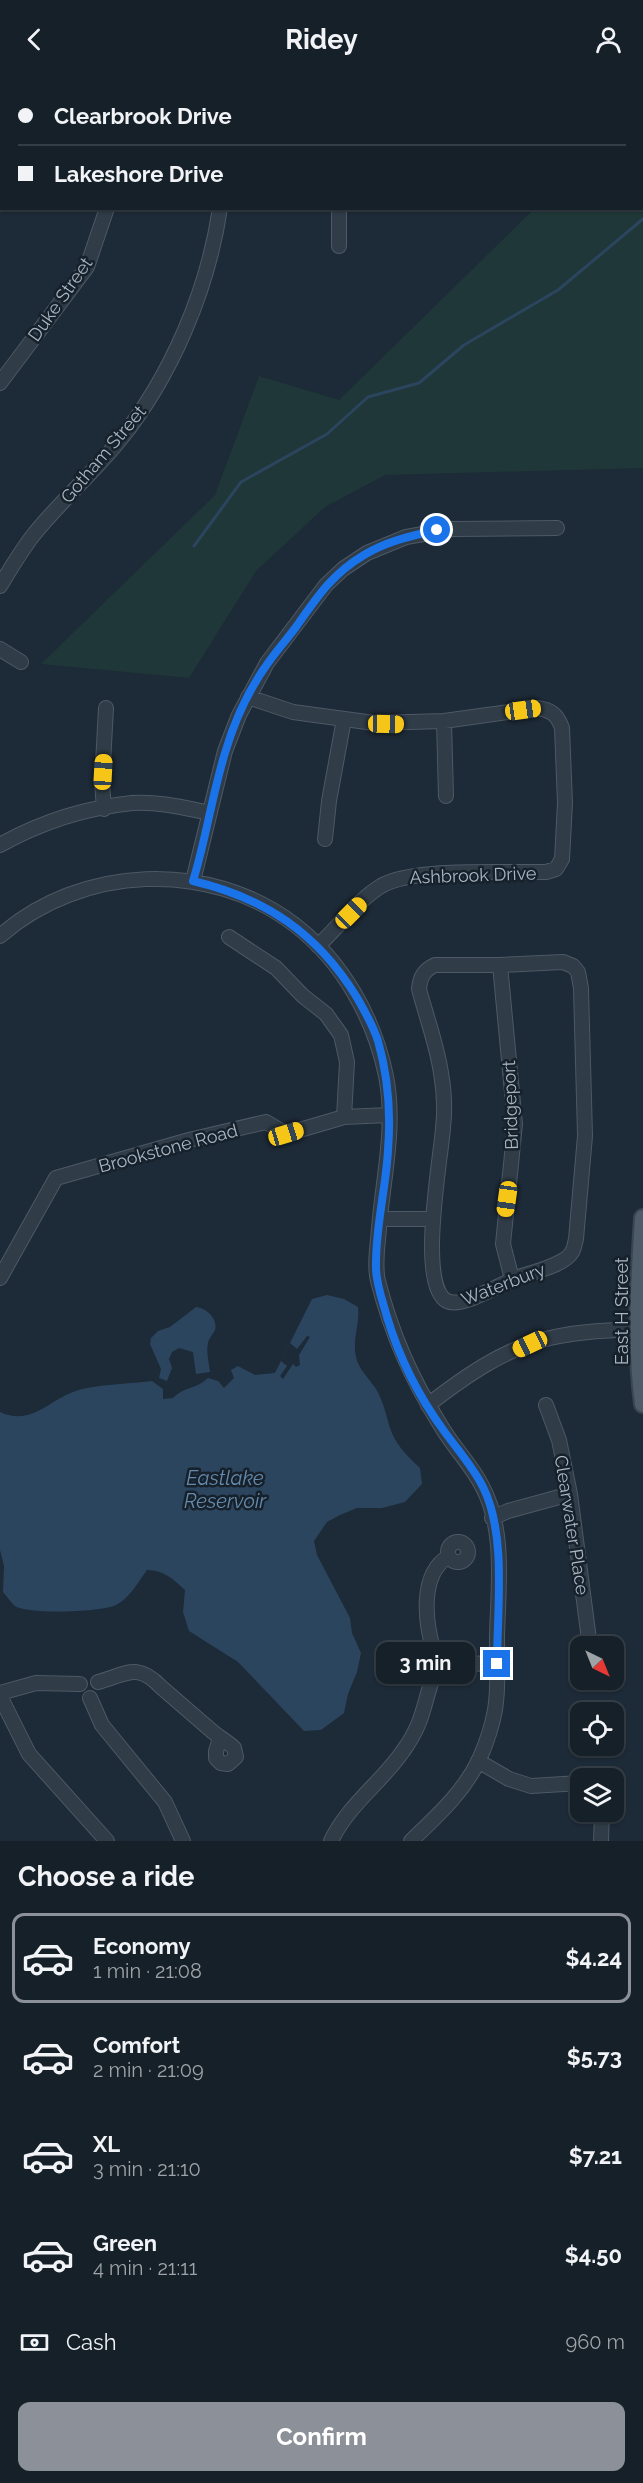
<!DOCTYPE html>
<meta charset="utf-8">
<style>
body{margin:0;font-family:Raleway,sans-serif;background:#232d35;color:#f1f3f6;height:100vh;display:flex;flex-direction:column;font-size:22px;white-space:nowrap}
*{box-sizing:border-box;margin:0}
p{font-size:20px;color:#9ea3a8}
.icon{flex:none;width:33px;height:33px;fill:none;stroke:currentColor;stroke-width:2;stroke-linecap:round;stroke-linejoin:round}
.map{position:relative;height:1763px;overflow:hidden}
.sheet{display:flex;flex-direction:column;background:#162029;flex:1}
.sheet>*{flex:none}
.banner{position:absolute;left:0px;top:0px;width:644px;height:132px;box-shadow:0 2px 4px #0004,0 0 0 2px #353e46;display:grid;align-content:center;height:132px;padding:0 18px;background:#162029}
.needle{width:39px;rotate:137deg}
.tools{position:absolute;left:570px;top:1558px;display:grid;gap:12px}
.tools a{display:grid;place-items:center;width:54px;height:54px;border-radius:12px;background:#162029;box-shadow:0 2px 4px #0004,0 0 0 2px #353e46;font-size:30px}
.end{position:absolute;width:27px;height:27px;margin:-14px;border:8px solid #1a73e8;background:#fff;box-shadow:0 0 0 3px #fff}
.from{border-radius:50%}
.bubble{position:absolute;height:42px;border-radius:12px;background:#162029;box-shadow:0 2px 4px #0004,0 0 0 2px #353e46;font-size:20px;font-weight:700;line-height:42px;text-align:center}
.car{position:absolute;width:18px;height:36px;margin:-18px -9px;border-radius:8px;box-shadow:0 0 4px 2px #0007;background:linear-gradient(#f5c518 24%,#345 0 40%,#f5c518 0 76%,#345 0 86%,#f5c518 0)}
.banner b{display:flex;align-items:center;gap:21px;height:57px;font-size:22px}
.banner b+b{border-top:2px solid #353e46}
.banner i{width:15px;height:15px;background:#f1f3f6}
ul{padding:0;list-style:none}
li{display:flex;align-items:center;gap:18px;height:90px;margin:0 12px 9px;padding:0 6px;border:3px solid transparent;border-radius:12px}
li div{flex:1}
li b{display:block;font-size:22px}
li em{font-style:normal;font-weight:700}
li.on{border-color:#8c9099}
li>.icon{width:54px;height:54px;stroke-width:1.5}
h2{padding:0 18px;font-size:27px;line-height:72px}
.pay{display:flex;align-items:center;gap:15px;height:66px;padding:0 18px;font-size:22px}
.pay p{margin-inline-start:auto}
.cta{display:flex;gap:12px;margin-top:auto;padding:12px 18px}
.cta a{flex:1;height:69px;border-radius:12px;background:#8c9099;color:#fff;font-size:24px;font-weight:700;line-height:69px;text-align:center}
header{display:flex;justify-content:space-between;align-items:center;height:78px;padding:0 18px;background:#162029;font-size:27px;font-weight:700}
.map>svg:first-child{display:block}
.green{fill:#1f3738}
.water{fill:#2c455e}
.pier{fill:#1d2a37}
.lines{fill:none;stroke-linecap:round;stroke-linejoin:round}
.stream{stroke:#2c455e;stroke-width:3}
.minor-casing{stroke:#4d5966;stroke-width:16}
.major-casing{stroke:#394551;stroke-width:20}
.minor{stroke:#303c47;stroke-width:14}
.major{stroke:#4e5b68;stroke-width:16}
.route{stroke:#1a73e8;stroke-width:8}
.labels{text-anchor:middle;dominant-baseline:central;stroke-width:5;stroke-linejoin:round;paint-order:stroke}
.street-label{font-size:18px;fill:#a9b6c5;stroke:#16212b}
.water-label{font-size:20px;font-style:italic;fill:#668aac;stroke:#16212b}
</style>
<header><svg class="icon" aria-label="back" viewBox="0 0 24 24"><path d="M15 5l-7 7 7 7"/></svg>Ridey<svg class="icon" aria-label="person" viewBox="0 0 24 24"><circle cx="12" cy="8" r="4"/><path d="M4 21q1-7 8-7t8 7"/></svg></header>
<div class="map">
<svg width="643" height="1763" viewBox="0 0 643 1763">
<rect width="100%" height="100%" fill="#1d2a37"/>
<path class="green" d="M535,130l106,1 2,5v254l-258,7 -60,32 -69,64 -67,107 -148,-14 174,-169 44,-119 80,24z"/>
<path class="water" d="M327,1217l17,4 14,8c2,17 -6,33 -2,50 3,13 13,21 20,32 7,11 10,26 14,39 5,16 18,29 30,40l2,16 -17,18 -23,6h-25l-17,7 -13,7 -13,19 3,14 33,63 2,15 9,20 -4,19 -9,22 -4,19 -23,17 -17,1 -66,-69 -49,-31 -6,-19 2,-22c-12,-11 -21,-20 -38,-20 -9,12 -17,28 -31,35 -14,7 -87,10 -101,1 -4,-3 -8,-10 -12,-14l1,-26 -4,-16v-138c30,14 47,-10 73,-20 22,-8 56,-8 79,-11l11,8v10l10,-1c12,-12 22,-8 35,-20l10,3 6,7 10,-10 -3,-8 7,-4 17,9 20,-2 37,-74z
M196,1229c10,1 22,11 19,23 -2,4 -6,8 -7,13 -2,9 1,20 2,29l-14,2 -3,-22 -14,-4 -7,4 -3,7 3,9 -5,13 -8,-3 2,-9 -11,-25 1,-6 7,-7 12,-4z"/>
<path class="pier" d="M307,1258l3,1 -11,18 1,10 -4,2 -3,-3 -10,15 -3,-3 7,-10 -6,-5 9,-18 7,6z"/>
<g class="lines">
<path class="stream" d="M194,468l47,-64 86,-48 41,-37 51,-14 45,-38 94,-55 85,-71"/>
<g class="minor-casing">
<path id="minor" d="M210,0v2
M546,2v-2
M0,54l2,1
M0,103l2,-6
M339,168v-38
M0,305l87,-116 20,-59
M0,508c11,-18 22,-37 35,-53 26,-32 58,-60 84,-92 52,-64 89,-151 101,-233
M0,571l21,13
M248,619l45,15 81,11 70,-2 93,-13c14,2 20,6 25,20l3,75 -3,56 -6,10 -10,3c-40,1 -133,-5 -165,14 -24,15 -43,41 -63,60
M444,643l2,75
M104,731l-2,-27 4,-74
M325,761l4,-38 15,-82
M0,767c41,-23 84,-37 132,-42 26,-2 53,5 78,10
M193,803l32,-130 14,-36 28,-52 59,-78 17,-16 24,-16 39,-16 46,-8 105,-1
M0,858c81,-71 209,-77 295,-11 48,37 79,93 91,151 10,50 -3,102 -7,152 -1,17 -5,36 -1,53 14,54 33,97 63,145 12,21 30,38 41,60 24,44 16,103 15,151 0,24 2,49 -2,73 -3,17 -9,34 -16,50 -16,33 -42,56 -68,81
M229,859l47,31 27,28 23,18 15,21 6,27 -3,55
M563,884l10,4 5,6 3,16 4,148 -9,103c-1,4 -2,10 -4,13 -7,13 -39,20 -53,25 -17,5 -56,32 -72,24 -30,-15 -6,-143 -4,-173 2,-17 1,-38 -2,-55 -4,-28 -15,-57 -22,-84 1,-12 5,-19 16,-24h65z
M500,887l15,159 -12,120 9,35
M380,1141h52
M0,1200l56,-100 133,-38 77,-18 20,12 58,-17 45,-2
M428,1327c36,-28 77,-57 122,-67 30,-7 62,-8 93,-9
M546,1327l13,35 11,54 20,153
M492,1440l16,-7 62,-17
M448 1474a10 10 0 1 1 20 0a10 10 0 1 1-20 0Z
M427 1585a12 12 0 1 1 24 0a12 12 0 1 1-24 0Z
M434,1574c-9,-30 -15,-78 15,-96
M451,1585l46,1
M98,1604c29,-8 39,-20 63,5l52,45c7,6 15,10 21,16l2,9 -8,7 -7,-1 -5,-5v-7l4,-13
M582,1606l1,-4
M0,1615l36,-10 44,1
M0,1618l29,58 78,87
M90,1620l12,27 63,77 18,39
M478,1683l31,18 22,7 49,-3
M331,1763c17,-36 50,-58 72,-90 21,-29 20,-46 31,-77
M601,1763l1,-29"/>
</g>
<g class="major-casing">
<path id="major" d="M628,0v2
M642,53l1,3
M643,1140c-4,61 -8,126 0,186"/>
</g>
<use href="#minor" class="minor"/>
<use href="#major" class="major"/>
</g>
<g class="lines">
<path class="route" d="M437,452c-26,6 -50,11 -73,25 -32,19 -47,42 -68,72 -9,12 -19,23 -28,36 -19,26 -34,59 -43,90 -13,42 -19,86 -32,128 72,17 124,52 163,115 8,14 17,29 22,45 10,35 13,72 10,109 -2,39 -13,78 -12,118 0,16 7,34 11,49 12,40 32,80 57,114 13,18 29,36 39,56 24,48 14,123 14,177"/>
</g>
<g class="labels">
<g class="street-label">
<text transform="translate(60 221) rotate(-55)">Duke Street</text>
<text transform="translate(103 376) rotate(-50)">Gotham Street</text>
<text transform="translate(473 797) rotate(-2)">Ashbrook Drive</text>
<text transform="translate(510 1027) rotate(-92)">Bridgeport</text>
<text transform="translate(168 1070) rotate(-15)">Brookstone Road</text>
<text transform="translate(503 1206) rotate(-21)">Waterbury</text>
<text transform="translate(621 1233) rotate(-90)">East H Street</text>
<text transform="translate(572 1447) rotate(81)">Clearwater Place</text>
</g>
<g class="water-label">
<text x="225" y="1400">Eastlake<tspan x="225" dy="23">Reservoir</tspan></text>
</g>
</g>
</svg>
<div class="tools">
<a><svg class="needle" viewBox="-14 -14 28 28"><path d="M0-13l5 13h-10z" fill="#e53935"/><path d="M0 13l5-13h-10z" fill="#9ea3a8"/></svg></a>
<a><svg class="icon" aria-label="locate" viewBox="0 0 24 24"><circle cx="12" cy="12" r="6"/><path d="M12 2v4M12 18v4M2 12h4M18 12h4"/></svg></a>
<a><svg class="icon" aria-label="layers" viewBox="0 0 24 24"><path d="M12 4l9 5-9 5-9-5zM3 14l9 5 9-5"/></svg></a>
</div>
<i class="end from" style="left:437px;top:452px"></i>
<i class="end" style="left:497px;top:1586px"></i>
<div class="bubble" style="left:376px;top:1564px;width:99px">3 min</div>
<i class="car" style="left:523px;top:632px;rotate:82deg"></i>
<i class="car" style="left:386px;top:646px;rotate:91deg"></i>
<i class="car" style="left:103px;top:694px;rotate:3deg"></i>
<i class="car" style="left:351px;top:835px;rotate:45deg"></i>
<i class="car" style="left:286px;top:1056px;rotate:73deg"></i>
<i class="car" style="left:507px;top:1121px;rotate:188deg"></i>
<i class="car" style="left:530px;top:1266px;rotate:245deg"></i>
<div class="banner">
<b><i class="from"></i>Clearbrook Drive</b>
<b><i></i>Lakeshore Drive</b>
</div>
</div>
<section class="sheet">
<h2>Choose a ride</h2>
<ul>
<li class="on"><svg class="icon" aria-label="car" viewBox="0 0 24 24"><path d="M5 17H2v-5l4-1 3-4h7l3 4 3 1v5h-3M9 17h6M6 11h13"/><circle cx="7" cy="17" r="2"/><circle cx="17" cy="17" r="2"/></svg><div><b>Economy</b><p>1 min · 21:08</p></div><em>$4.24</em></li>
<li><svg class="icon" aria-label="car" viewBox="0 0 24 24"><path d="M5 17H2v-5l4-1 3-4h7l3 4 3 1v5h-3M9 17h6M6 11h13"/><circle cx="7" cy="17" r="2"/><circle cx="17" cy="17" r="2"/></svg><div><b>Comfort</b><p>2 min · 21:09</p></div><em>$5.73</em></li>
<li><svg class="icon" aria-label="car" viewBox="0 0 24 24"><path d="M5 17H2v-5l4-1 3-4h7l3 4 3 1v5h-3M9 17h6M6 11h13"/><circle cx="7" cy="17" r="2"/><circle cx="17" cy="17" r="2"/></svg><div><b>XL</b><p>3 min · 21:10</p></div><em>$7.21</em></li>
<li><svg class="icon" aria-label="car" viewBox="0 0 24 24"><path d="M5 17H2v-5l4-1 3-4h7l3 4 3 1v5h-3M9 17h6M6 11h13"/><circle cx="7" cy="17" r="2"/><circle cx="17" cy="17" r="2"/></svg><div><b>Green</b><p>4 min · 21:11</p></div><em>$4.50</em></li>
</ul>
<div class="pay"><svg class="icon" aria-label="cash" viewBox="0 0 24 24"><path d="M3 7h18v10H3z"/><circle cx="12" cy="12" r="2"/></svg>Cash<p>960 m</p></div>
<div class="cta"><a>Confirm</a></div>
</section>
